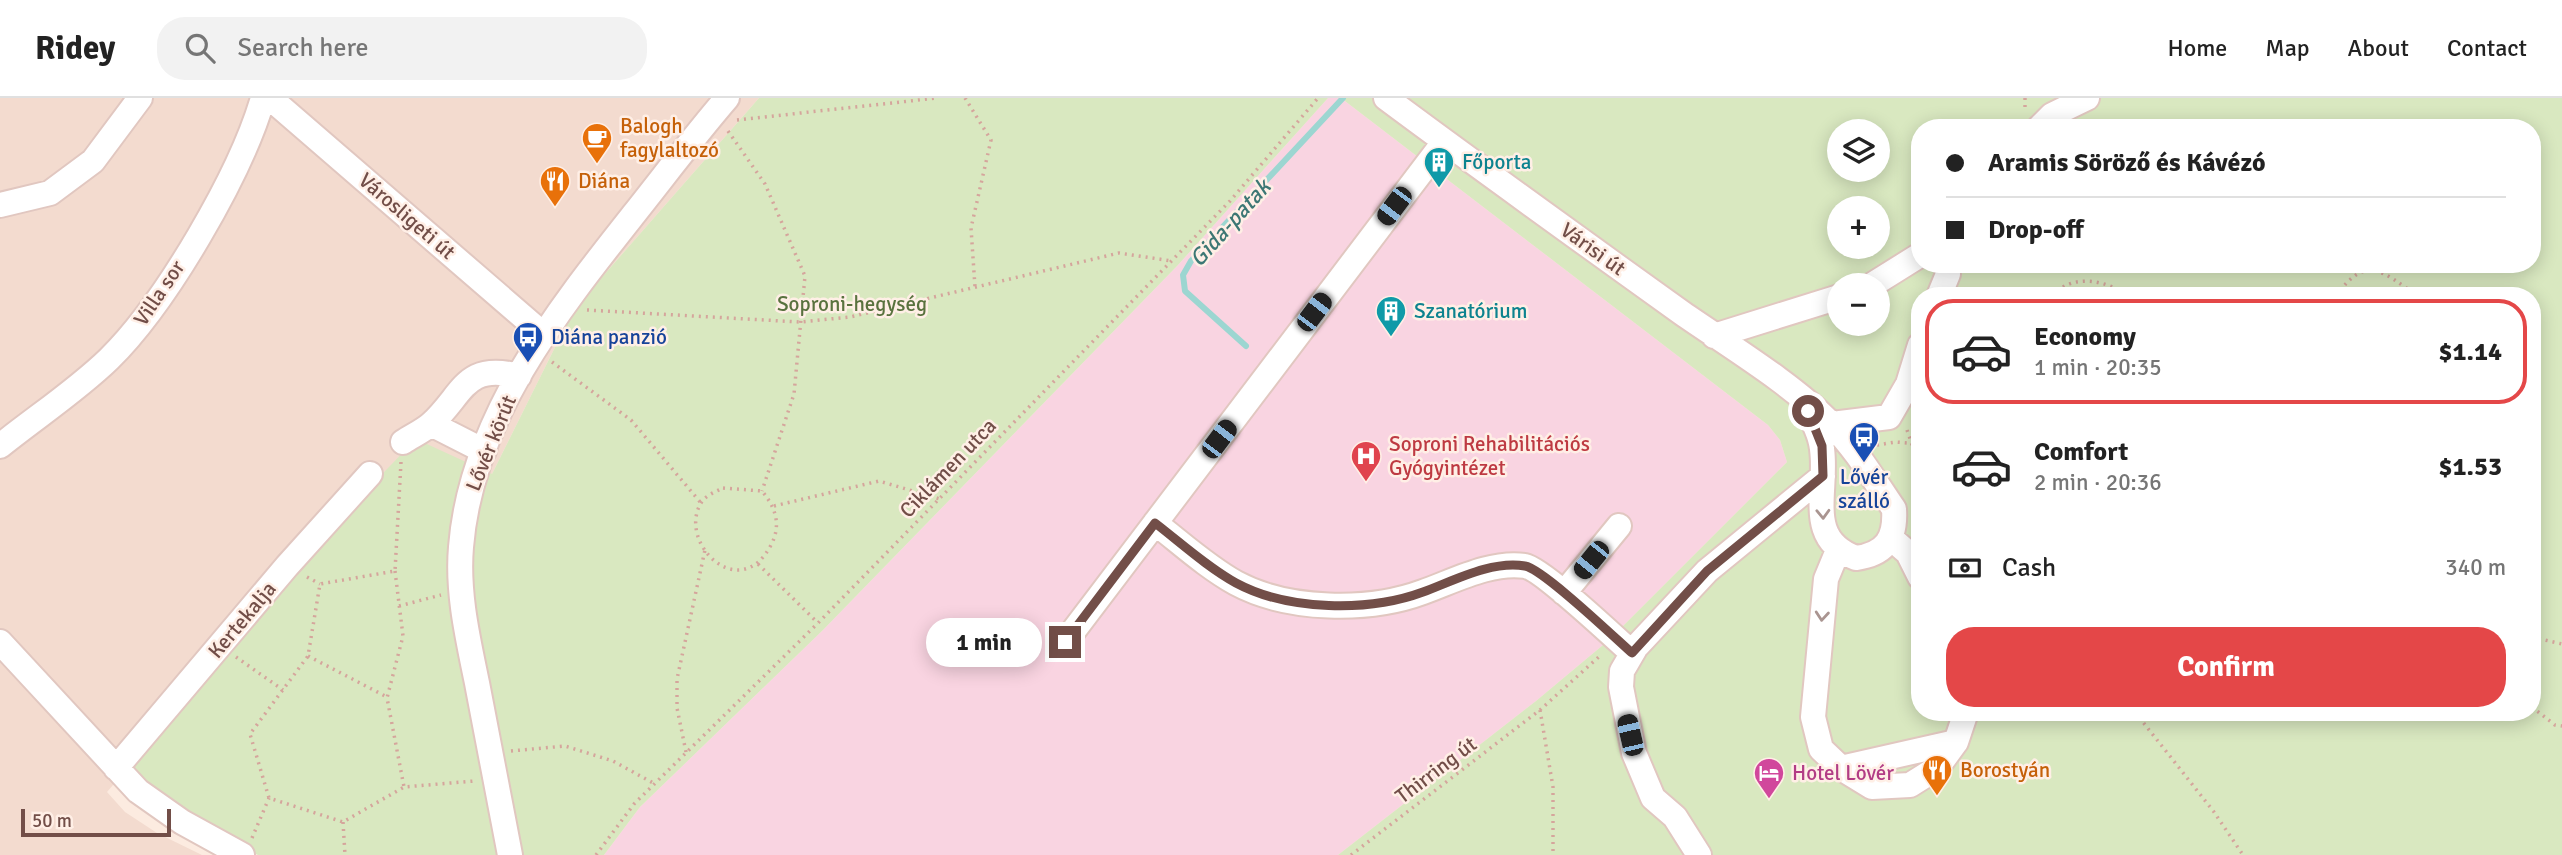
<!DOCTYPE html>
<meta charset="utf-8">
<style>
body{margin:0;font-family:Signika,sans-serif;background:#f2f2f2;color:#222;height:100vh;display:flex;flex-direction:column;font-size:26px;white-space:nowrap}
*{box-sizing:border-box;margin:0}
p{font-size:23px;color:#767676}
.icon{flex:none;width:38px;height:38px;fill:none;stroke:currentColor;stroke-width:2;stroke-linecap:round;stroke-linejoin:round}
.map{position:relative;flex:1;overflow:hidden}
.sheet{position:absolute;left:1911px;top:189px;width:630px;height:434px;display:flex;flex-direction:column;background:#fff;border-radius:28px;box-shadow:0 4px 18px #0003}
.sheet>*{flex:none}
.guide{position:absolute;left:1911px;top:21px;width:630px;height:154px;border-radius:28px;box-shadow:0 4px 18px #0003;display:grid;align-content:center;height:154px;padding:0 35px;background:#fff}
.tools{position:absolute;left:1827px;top:21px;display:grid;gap:14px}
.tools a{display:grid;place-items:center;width:63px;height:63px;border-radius:50%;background:#fff;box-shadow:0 4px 18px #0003;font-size:35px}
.scale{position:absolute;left:21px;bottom:18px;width:150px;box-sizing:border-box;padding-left:7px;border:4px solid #724e48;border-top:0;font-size:19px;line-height:24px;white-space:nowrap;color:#724e48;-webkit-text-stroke:5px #ffefe6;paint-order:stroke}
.end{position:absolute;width:32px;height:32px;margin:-16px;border:9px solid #724e48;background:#fff;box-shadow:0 0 0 4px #fff}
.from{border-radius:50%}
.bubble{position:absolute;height:49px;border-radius:24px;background:#fff;box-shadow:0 4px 18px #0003;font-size:23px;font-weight:700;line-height:49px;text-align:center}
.car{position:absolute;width:21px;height:42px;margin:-21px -10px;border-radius:9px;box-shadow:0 0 5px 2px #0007;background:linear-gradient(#222 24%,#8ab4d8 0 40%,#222 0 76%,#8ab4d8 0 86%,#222 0)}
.guide b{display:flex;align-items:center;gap:24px;height:66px;font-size:26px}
.guide b+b{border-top:2px solid #e0e0e0}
.guide i{width:18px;height:18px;background:#222}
ul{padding:12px 0 0;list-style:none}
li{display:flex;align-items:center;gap:21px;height:105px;margin:0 14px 10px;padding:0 21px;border:4px solid transparent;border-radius:28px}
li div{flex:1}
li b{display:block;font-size:26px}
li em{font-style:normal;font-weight:700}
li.selected{border-color:#e44748}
li>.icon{width:63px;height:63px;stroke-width:1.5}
.pay{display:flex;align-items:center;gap:18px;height:77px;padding:0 35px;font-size:26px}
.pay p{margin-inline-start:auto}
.button{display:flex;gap:14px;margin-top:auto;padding:14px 35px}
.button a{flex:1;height:80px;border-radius:28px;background:#e44748;color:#fff;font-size:28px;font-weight:700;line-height:80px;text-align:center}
header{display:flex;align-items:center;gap:42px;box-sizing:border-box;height:98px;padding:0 35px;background:#fff;border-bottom:2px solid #e0e0e0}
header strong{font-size:33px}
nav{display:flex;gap:38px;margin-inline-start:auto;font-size:24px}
.search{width:490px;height:63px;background:#f2f2f2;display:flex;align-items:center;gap:18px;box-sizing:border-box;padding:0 24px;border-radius:28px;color:#767676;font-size:26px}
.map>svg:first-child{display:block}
.residential{fill:#f3dbcf}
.medical{fill:#f9d4e1}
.green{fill:#d9e8c0;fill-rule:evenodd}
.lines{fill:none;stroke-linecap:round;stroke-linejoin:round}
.stream{stroke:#9cd6d1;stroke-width:6}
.minor-casing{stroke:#e1c7c0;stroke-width:28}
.path{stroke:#d5a59c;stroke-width:3.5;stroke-dasharray:2 5;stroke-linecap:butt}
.minor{stroke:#fff;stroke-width:24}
.oneway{stroke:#aa9591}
.route{stroke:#724e48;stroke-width:9}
.labels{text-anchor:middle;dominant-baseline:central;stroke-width:5;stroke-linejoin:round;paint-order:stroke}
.food-label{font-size:21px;fill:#c56008;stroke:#ffefe6;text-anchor:start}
.culture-label{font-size:21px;fill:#0d838f;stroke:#ffefe6;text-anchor:start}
.street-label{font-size:21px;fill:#724e48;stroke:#ffefe6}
.park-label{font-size:21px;fill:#59723e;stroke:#ffefe6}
.transit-label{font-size:21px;fill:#164399;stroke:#ffefe6;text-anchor:start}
.health-label{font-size:21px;fill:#be3a42;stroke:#ffefe6;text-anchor:start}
.hotel-label{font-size:21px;fill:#b23c85;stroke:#ffefe6;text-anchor:start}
.water-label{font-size:23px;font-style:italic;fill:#3c7774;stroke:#ffefe6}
</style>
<header>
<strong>Ridey</strong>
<div class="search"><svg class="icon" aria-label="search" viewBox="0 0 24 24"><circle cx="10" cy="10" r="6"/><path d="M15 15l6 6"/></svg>Search here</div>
<nav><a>Home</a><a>Map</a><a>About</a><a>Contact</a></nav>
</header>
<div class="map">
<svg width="2562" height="757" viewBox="0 0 2562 757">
<rect width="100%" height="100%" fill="#fcebe0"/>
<path class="residential" d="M0,0h759l-185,211 -82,165 -132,23 -253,295 18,20 32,21 45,22h-202z"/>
<path class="medical" d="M1328,0h13l427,327 12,15 7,22 -178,178 -73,61 -198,154h-734l36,-48 183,-177 355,-365z"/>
<path class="green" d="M759,0h569l-150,167 -355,365 -183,177 -36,48h-346l-36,-19 -97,-64 235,-275 56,-58 76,35 82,-165z
M1341,0h1221v757h-1224l198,-154 73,-61 178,-178 -7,-22 -12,-15zM1920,30h612v136h-612zM1839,33h39v39h-39zM1839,110h39v39h-39zM1839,187h39v39h-39zM1920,198h612v416h-612z"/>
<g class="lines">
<path class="stream" d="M1246,248l-61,-55 -2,-16 8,-14 152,-163"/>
<g class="minor-casing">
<path id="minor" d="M270,0l273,236
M1386,0c98,73 197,144 296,215 46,32 112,72 149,111 25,25 43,56 63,85 2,29 -8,45 -38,49 -52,-19 -28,-66 -34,-109 -2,-18 -13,-35 -21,-51
M2039,30l13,-13 35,-17
M0,107l50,-12 43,-32 47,-63
M1872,187l48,-30
M1939,198l9,-22 -2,-10
M1714,238l125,-39
M431,326l53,27
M1832,326l57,-7 19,-33 12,-39
M403,344c9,-6 20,-11 28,-18 33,-30 33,-62 88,-48
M0,348c36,-29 76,-55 109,-87 57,-56 132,-185 154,-261
M1155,425c26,20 52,44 81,60 52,28 133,29 187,9 31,-11 68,-31 102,-26 17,3 89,71 107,87
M1892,441l16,14 12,24
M1838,452l-12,29 -13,138 8,32 20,19 31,19 38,-2 27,-17 19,-26 10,-30
M1564,495l55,-67
M0,544l138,149 44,31 60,33
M1065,544l379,-500
M116,670l171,-202 83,-92
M1841,670l115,-26
M510,757c-11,-57 -22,-114 -33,-172 -9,-44 -20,-90 -16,-136 10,-128 97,-237 173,-333 31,-39 61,-79 93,-116
M1699,757l-24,-38 -22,-19 -19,-45 -13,-66 1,-16 14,-24 71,-76 116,-95"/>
</g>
<path class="path" d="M965,0l26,42 -20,88 4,59
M2025,0v12
M737,22l200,-22
M728,33l37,53 40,92 -11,118 -32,97
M2482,195l2,3
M2052,198c22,-24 54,-15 78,0
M2336,198c31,-43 46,-24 82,0
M587,212l213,12 50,-5 269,-64 53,8
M552,264l79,58 70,83
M1907,332l13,37
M1877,347l19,-3 24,2
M401,364l-6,109 -75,13 -12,72 -58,78 19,64 74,24 61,-35 70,-6
M723,390l39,3c13,16 20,33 9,54 -31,60 -94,-2 -70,-42 5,-8 14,-11 22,-15z
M774,408l105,-25 61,18
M758,466l60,59
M395,473l8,65 -16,62 17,89
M307,479l13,7
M399,508l42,-11
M2532,539l30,7
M308,558l79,41
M236,559l47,33
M2532,609l23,18 7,1
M1540,612l13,77v68
M2135,614l79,100 29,43
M511,653l54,-5 48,15 42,23
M686,654l-9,-44v-29l28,-129
M343,724l2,33
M252,740l17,-40
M596,757l38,-51 184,-181 412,-422 88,-103
M1351,757l189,-145 62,-56"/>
<use href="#minor" class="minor"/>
</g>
<defs><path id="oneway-chevron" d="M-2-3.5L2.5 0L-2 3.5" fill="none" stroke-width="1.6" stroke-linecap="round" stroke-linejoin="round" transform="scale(1.75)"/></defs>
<g class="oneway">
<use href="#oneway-chevron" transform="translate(1823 416) rotate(88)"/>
<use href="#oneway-chevron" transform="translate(1822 518) rotate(95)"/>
</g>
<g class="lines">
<path class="route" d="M1065,544l90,-119c26,20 52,44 81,60 52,28 133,29 187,9 30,-11 69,-32 102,-26 18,3 89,71 107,87l75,-82 116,-95 -1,-30 -14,-35"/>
</g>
<defs>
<g id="cafe-pin" transform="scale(1.575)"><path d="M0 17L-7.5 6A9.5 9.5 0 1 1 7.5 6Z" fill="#e8710a" stroke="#ffefe6"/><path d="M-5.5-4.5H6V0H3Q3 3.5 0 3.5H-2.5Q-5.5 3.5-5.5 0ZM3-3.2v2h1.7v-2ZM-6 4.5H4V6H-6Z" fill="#fff"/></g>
<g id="building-pin" transform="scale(1.575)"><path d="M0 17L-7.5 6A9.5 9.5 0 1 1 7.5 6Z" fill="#0f9aa8" stroke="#ffefe6"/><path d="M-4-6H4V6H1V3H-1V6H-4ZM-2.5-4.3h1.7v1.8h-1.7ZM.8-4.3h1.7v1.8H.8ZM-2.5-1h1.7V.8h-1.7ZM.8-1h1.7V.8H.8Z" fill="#fff"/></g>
<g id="restaurant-pin" transform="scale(1.575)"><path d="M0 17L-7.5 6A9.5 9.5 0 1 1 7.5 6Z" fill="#e8710a" stroke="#ffefe6"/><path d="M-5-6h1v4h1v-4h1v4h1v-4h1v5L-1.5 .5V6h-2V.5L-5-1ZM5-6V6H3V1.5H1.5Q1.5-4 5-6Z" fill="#fff"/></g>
<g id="bus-pin" transform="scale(1.575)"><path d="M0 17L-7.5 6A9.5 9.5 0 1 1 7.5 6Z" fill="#1a4fb4" stroke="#ffefe6"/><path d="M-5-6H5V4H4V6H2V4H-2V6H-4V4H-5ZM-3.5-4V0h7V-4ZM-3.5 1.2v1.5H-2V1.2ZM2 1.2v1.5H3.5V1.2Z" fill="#fff"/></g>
<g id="hospital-pin" transform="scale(1.575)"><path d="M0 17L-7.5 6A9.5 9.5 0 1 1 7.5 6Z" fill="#e0444e" stroke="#ffefe6"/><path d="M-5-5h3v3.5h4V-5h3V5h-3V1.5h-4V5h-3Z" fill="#fff"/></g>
<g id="hotel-pin" transform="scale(1.575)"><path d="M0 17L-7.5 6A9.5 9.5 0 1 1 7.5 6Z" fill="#d1479c" stroke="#ffefe6"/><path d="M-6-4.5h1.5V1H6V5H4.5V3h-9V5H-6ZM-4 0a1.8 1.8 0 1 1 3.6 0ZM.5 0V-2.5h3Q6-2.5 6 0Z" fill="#fff"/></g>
</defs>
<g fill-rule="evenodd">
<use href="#cafe-pin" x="597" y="40"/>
<use href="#building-pin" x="1439" y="64"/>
<use href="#restaurant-pin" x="555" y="83"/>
<use href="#building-pin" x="1391" y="213"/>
<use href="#bus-pin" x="528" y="239"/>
<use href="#bus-pin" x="1864" y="339"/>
<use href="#hospital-pin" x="1366" y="358"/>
<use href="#restaurant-pin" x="1937" y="672"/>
<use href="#hotel-pin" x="1769" y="675"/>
</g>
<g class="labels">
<g class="food-label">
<text x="620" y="28">Balogh<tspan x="620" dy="24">fagylaltozó</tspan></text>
<text x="578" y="83">Diána</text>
<text x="1960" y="672">Borostyán</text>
</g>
<g class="culture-label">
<text x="1462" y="64">Főporta</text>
<text x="1414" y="213">Szanatórium</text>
</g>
<g class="street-label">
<text transform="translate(407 118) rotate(41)">Városligeti út</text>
<text transform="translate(1593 151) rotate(36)">Várisi út</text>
<text transform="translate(159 195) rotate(-56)">Villa sor</text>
<text transform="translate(491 345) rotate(-68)">Lővér körút</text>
<text transform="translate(948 370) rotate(-46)">Ciklámen utca</text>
<text transform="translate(242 522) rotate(-50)">Kertekalja</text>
<text transform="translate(1436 672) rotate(-37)">Thirring út</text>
</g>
<g class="park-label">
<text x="852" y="206">Soproni-hegység</text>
</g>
<g class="transit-label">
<text x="551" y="239">Diána panzió</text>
<text x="1864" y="379" text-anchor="middle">Lővér<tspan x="1864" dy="24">szálló</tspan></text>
</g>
<g class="health-label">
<text x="1389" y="346">Soproni Rehabilitációs<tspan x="1389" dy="24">Gyógyintézet</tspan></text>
</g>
<g class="hotel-label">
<text x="1792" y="675">Hotel Lövér</text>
</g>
<g class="water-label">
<text transform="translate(1230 125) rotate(-48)">Gida-patak</text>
</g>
</g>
</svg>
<div class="tools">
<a><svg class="icon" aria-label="layers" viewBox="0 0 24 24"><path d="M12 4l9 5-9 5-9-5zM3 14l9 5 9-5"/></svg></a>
<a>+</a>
<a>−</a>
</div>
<div class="scale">50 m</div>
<i class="end from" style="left:1808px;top:313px"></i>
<i class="end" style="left:1065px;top:544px"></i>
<div class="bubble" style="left:926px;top:520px;width:116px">1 min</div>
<i class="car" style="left:1394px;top:108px;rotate:217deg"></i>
<i class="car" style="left:1314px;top:214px;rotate:37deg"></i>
<i class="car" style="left:1219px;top:341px;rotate:37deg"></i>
<i class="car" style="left:1591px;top:462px;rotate:219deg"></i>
<i class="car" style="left:1630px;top:637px;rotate:347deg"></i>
<div class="guide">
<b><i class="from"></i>Aramis Söröző és Kávézó</b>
<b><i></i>Drop-off</b>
</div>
<section class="sheet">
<ul>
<li class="selected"><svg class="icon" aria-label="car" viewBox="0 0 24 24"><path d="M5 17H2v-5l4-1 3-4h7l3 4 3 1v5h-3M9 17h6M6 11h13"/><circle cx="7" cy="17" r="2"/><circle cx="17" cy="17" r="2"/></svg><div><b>Economy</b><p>1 min · 20:35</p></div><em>$1.14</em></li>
<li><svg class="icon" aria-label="car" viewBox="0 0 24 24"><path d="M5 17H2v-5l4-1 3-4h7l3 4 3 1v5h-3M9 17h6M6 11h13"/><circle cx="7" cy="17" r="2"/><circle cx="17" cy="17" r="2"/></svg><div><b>Comfort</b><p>2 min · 20:36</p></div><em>$1.53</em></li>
</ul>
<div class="pay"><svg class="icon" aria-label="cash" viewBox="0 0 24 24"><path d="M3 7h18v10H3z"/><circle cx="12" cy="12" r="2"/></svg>Cash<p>340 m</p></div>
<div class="button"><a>Confirm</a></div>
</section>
</div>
